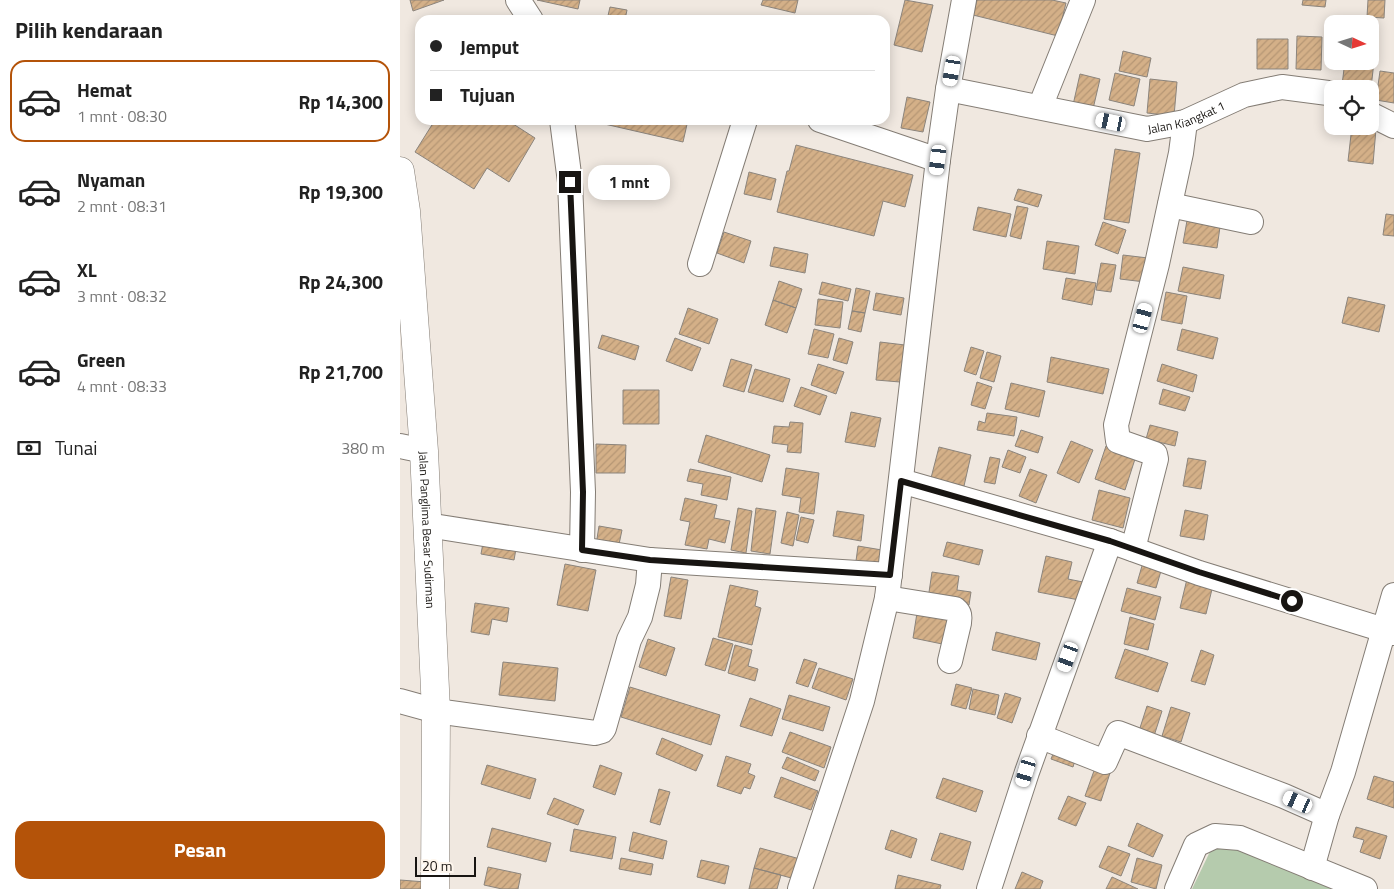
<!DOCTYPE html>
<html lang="id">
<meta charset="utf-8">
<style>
body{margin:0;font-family:"Titillium Web",sans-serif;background:#f2f2f2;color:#222;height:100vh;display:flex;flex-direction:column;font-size:19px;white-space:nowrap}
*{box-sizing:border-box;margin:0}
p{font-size:16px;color:#767676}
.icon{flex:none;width:28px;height:28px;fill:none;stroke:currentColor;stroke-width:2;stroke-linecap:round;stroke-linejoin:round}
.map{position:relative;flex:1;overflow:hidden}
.sheet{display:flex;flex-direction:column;background:#fff;width:400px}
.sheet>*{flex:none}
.hud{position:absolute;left:15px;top:15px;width:475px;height:110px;border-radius:15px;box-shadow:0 2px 12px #0003;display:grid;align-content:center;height:110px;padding:0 15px;background:#fff}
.needle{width:32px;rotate:94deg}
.fabs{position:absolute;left:924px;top:15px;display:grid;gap:10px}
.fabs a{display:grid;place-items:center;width:55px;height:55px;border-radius:10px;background:#fff;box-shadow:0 2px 12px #0003;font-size:25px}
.scale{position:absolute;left:15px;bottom:12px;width:61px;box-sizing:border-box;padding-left:5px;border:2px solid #181512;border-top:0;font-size:14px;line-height:18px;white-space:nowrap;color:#181512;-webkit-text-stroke:4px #fef6ed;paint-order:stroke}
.end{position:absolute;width:22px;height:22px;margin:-11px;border:6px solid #181512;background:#fff;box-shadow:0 0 0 2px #fff}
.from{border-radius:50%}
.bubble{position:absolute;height:35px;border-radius:15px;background:#fff;box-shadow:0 2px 12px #0003;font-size:16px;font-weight:700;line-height:35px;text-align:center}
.car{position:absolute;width:15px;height:30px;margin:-15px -8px;border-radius:6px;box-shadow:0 0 4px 1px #0007;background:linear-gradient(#fff 24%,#345 0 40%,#fff 0 76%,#345 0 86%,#fff 0)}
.hud b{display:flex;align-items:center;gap:18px;height:48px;font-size:19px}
.hud b+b{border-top:1px solid #e0e0e0}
.hud i{width:12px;height:12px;background:#222}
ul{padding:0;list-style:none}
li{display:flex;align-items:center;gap:15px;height:82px;margin:0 10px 8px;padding:0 5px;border:2px solid transparent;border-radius:15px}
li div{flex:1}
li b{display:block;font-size:19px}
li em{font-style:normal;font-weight:700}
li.on{border-color:#b45309}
li>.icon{width:45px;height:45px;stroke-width:1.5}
h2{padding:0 15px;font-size:22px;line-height:60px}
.pay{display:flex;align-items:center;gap:12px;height:55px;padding:0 15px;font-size:19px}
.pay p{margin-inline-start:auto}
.primary-button{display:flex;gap:10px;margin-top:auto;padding:10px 15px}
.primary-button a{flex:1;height:58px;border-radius:15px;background:#b45309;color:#fff;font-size:20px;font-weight:700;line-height:58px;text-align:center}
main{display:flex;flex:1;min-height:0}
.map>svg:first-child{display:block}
.park{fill:#b5cbad}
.building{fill:url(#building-hatch);stroke:#8b847c}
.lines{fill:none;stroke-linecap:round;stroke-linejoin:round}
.minor-casing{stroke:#847d75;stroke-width:26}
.major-casing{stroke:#847d75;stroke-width:29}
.minor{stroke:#fff;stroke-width:24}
.major{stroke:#fff;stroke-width:28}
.route{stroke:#181512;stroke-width:6}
.labels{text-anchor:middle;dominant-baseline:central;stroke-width:4.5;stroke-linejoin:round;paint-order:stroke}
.street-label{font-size:12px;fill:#181512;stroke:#fef6ed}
</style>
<main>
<section class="sheet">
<h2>Pilih kendaraan</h2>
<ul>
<li class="on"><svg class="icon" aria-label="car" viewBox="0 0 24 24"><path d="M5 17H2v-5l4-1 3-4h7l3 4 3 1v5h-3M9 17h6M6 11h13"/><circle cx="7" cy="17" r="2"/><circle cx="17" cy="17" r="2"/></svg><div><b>Hemat</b><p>1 mnt · 08:30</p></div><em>Rp 14,300</em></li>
<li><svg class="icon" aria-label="car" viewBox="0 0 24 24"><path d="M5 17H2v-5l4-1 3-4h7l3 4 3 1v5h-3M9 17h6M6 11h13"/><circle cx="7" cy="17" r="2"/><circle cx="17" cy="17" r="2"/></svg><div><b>Nyaman</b><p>2 mnt · 08:31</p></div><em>Rp 19,300</em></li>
<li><svg class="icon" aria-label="car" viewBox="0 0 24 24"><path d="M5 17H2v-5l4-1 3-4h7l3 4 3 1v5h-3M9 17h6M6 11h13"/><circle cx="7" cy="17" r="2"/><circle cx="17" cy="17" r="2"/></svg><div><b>XL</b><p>3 mnt · 08:32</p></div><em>Rp 24,300</em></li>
<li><svg class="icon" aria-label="car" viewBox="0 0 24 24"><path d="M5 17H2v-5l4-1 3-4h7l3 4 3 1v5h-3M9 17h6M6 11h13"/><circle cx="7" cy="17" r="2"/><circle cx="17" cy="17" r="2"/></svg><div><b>Green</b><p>4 mnt · 08:33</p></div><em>Rp 21,700</em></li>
</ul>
<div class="pay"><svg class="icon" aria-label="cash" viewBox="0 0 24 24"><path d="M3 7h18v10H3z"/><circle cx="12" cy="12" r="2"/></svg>Tunai<p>380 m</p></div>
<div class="primary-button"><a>Pesan</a></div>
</section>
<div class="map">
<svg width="994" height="889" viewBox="0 0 994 889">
<defs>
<pattern id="building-hatch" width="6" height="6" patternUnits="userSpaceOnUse" patternTransform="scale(1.25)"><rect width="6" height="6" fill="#d4b088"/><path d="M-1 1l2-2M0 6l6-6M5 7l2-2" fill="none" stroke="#b59674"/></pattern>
</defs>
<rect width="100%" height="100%" fill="#f0e8e0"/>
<path class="park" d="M817,837l137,52h-162z"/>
<path class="building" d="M10,0h34l-31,11z
M137,0h43l-2,9z
M363,0h35l-3,13 -34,-8z
M505,0l28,5 -11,47 -28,-7z
M577,0h75l14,3 -8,33 -85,-21z
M903,0h23l-1,7 -23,-2z
M968,0h17l-1,18 -17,-1z
M210,7l17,3 -2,10h-18z
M897,36l25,1 -1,33 -25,-1z
M857,39h31v30h-31z
M723,51l28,7 -4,19 -28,-6z
M970,52l5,1 -4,35 -29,-3 3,-24h25z
M980,71l14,2v30l-18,-3z
M715,73l25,6 -6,27 -25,-6z
M680,74l20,5 -7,30 -20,-4z
M750,79l27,3 -3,34 -27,-3z
M507,97l23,5 -7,30 -22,-4z
M35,120h72l28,18 -26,44 -22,-14 -13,21 -59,-37z
M187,120h101l-5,22z
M952,126l24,3 -3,35 -25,-3z
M396,145l117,30 -8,32 -22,-6 -9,35 -97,-24 10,-41h2z
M715,149l25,4 -11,70 -25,-4z
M349,172l27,7 -5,21 -27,-6z
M618,189l24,6 -4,12 -24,-7z
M617,206l11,2 -7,31 -11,-3z
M578,207l33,7 -5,23 -33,-7z
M986,214l8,1v21l-11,-1z
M788,215l33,5 -4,28 -34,-5z
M703,222l23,8 -8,24 -23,-9z
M324,232l27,9 -7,22 -27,-10z
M647,241l32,5 -4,28 -32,-5z
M374,247l34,7 -3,19 -35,-7z
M723,255l25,3 -3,24 -25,-3z
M701,263l15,2 -5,27 -15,-2z
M783,267l41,8 -4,24 -42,-8z
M666,278l30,5 -4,22 -30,-6z
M379,281l23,8 -6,19 -23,-8z
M422,282l29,7 -3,12 -29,-7z
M456,288l14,3 -5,22 -13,-2z
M766,292l21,4 -5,28 -21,-4z
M476,293l28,5 -3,17 -28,-5z
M948,297l37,8 -6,27 -37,-9z
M418,299l25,3 -3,26 -25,-3z
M373,300l23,8 -9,25 -22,-8z
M288,308l30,11 -9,25 -30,-10z
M452,311l13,2 -4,19 -13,-3z
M414,329l20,5 -6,24 -20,-4z
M782,329l36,9 -5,21 -36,-9z
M202,335l37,11 -4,14 -37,-12z
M275,338l26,10 -9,23 -26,-10z
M439,338l14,4 -6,22 -14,-4z
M480,342l25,3 -5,37 -24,-2z
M571,347l13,4 -8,24 -12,-4z
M587,352l14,4 -7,26 -14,-4z
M651,357l58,12 -6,25 -56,-12z
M331,359l21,6 -8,27 -21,-6z
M418,364l26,8 -8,22 -25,-9z
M762,364l35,11 -4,17 -36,-11z
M355,369l35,10 -7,23 -35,-10z
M577,382l15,5 -7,22 -14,-4z
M611,383l34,8 -6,26 -34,-8z
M401,387l26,9 -7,19 -26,-9z
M763,389l27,8 -5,14 -26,-7z
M223,390h36v34h-36z
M451,412l30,6 -6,29 -30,-5z
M587,413l30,4 -3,19 -37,-6 2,-9 6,2z
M390,422l13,1 -2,30 -14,-1 1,-7 -16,-2 2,-17 15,1z
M750,425l28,7 -3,14 -29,-7z
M621,430l22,7 -5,16 -23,-7z
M306,435l64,20 -8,27 -64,-20z
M671,441l22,9 -14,33 -22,-10z
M196,444l30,1 -1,28h-29z
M706,446l30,10 -11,34 -30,-11z
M539,447l32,8 -7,31 -33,-8z
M608,450l18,7 -6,16 -18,-6z
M590,457l10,2 -5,25 -11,-2z
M788,458l18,3 -5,28 -18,-3z
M386,468l33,5 -5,41 -15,-2 2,-14 -19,-3z
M290,469l41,8 -4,23 -26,-5 2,-11 -16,-3z
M630,469l17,6 -11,28 -17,-7z
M699,490l31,8 -7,30 -31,-8z
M285,498l32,7 -3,13 16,3 -5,22 -16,-4 -2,10 -22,-4 5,-23 -10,-2z
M338,508l14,3 -6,42 -15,-3z
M356,508l20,3 -6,43 -19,-3z
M785,510l23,5 -4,25 -24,-4z
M437,511l27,4 -3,26 -28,-5z
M387,512l12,3 -6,31 -12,-3z
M401,517l13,3 -6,23 -12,-3z
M199,526l23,4 -4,19 -22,-4z
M547,542l36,8 -4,15 -36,-9z
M83,543l33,6 -2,11 -33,-6z
M458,546l24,4 -2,14 -24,-3z
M646,556l26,6 -4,17 15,3 -4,18 -41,-8z
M744,559l19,5 -7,24 -19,-5z
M165,564l31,6 -8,41 -31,-6z
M532,572l27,4 -2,14 14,2 -2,13 -41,-6z
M271,577l17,3 -7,39 -17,-3z
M787,579l26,6 -7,29 -26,-6z
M330,585l28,6 -3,15 6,2 -9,37 -34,-8z
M727,588l34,9 -6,23 -34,-9z
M75,603l34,5 -2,14 -15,-3 -3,16 -18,-3z
M517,613l31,6 -3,12 7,15 -39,-8z
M730,617l24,7 -6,26 -24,-6z
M596,632l44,11 -4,17 -44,-10z
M313,638l20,6 -8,27 -20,-6z
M248,639l27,9 -9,28 -27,-9z
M335,645l17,5 -4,16 10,3 -3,12 -27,-8z
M725,649l43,14 -10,29 -43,-14z
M801,650l13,5 -9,30 -14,-4z
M404,659l13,4 -9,24 -12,-4z
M103,662l55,6 -3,33 -56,-6z
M419,668l34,11 -7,21 -34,-12z
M556,684l16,4 -6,21 -15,-4z
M230,687l90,28 -9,30 -90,-28z
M573,689l26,6 -4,20 -26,-6z
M605,693l16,5 -9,25 -15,-5z
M389,695l41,12 -7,24 -41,-12z
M350,698l31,11 -9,27 -32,-10z
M747,706l15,5 -8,25 -15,-5z
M771,707l19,6 -9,29 -19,-6z
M390,732l41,15 -7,21 -42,-16z
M262,738l41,17 -7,16 -40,-17z
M655,749l21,8 -3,10 -22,-8z
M326,756l25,8 -3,9 7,3 -5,13 -6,-2 -3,7 -24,-8z
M387,757l32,14 -4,10 -33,-13z
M87,765l49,14 -6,20 -49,-15z
M200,765l22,8 -7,22 -22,-8z
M695,768l15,5 -9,28 -16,-5z
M974,776l20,6v26l-27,-9z
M381,777l37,14 -7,19 -37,-13z
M543,778l40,13 -7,21 -40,-14z
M259,789l11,3 -10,33 -10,-3z
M668,796l18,7 -10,23 -18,-7z
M154,798l30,12 -6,15 -31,-11z
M737,823l26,12 -10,22 -25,-11z
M956,827l31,9 -7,23 -20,-7 4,-12 -11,-3z
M92,828l59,15 -5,19 -59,-15z
M174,829l42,8 -4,22 -42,-8z
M491,830l26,9 -6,19 -26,-9z
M233,832l34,9 -4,18 -34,-8z
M540,833l31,9 -8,28 -32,-10z
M708,846l22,8 -9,22 -22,-9z
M360,848l40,11 -5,20 -41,-11z
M221,858l32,6 -2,11 -32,-6z
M737,858l25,7 -6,24 -25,-7z
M301,860l28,6 -4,18 -28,-7z
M88,867l33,7 -3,15h-16l-18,-4z
M354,868l27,7 -4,14h-28z
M622,872l21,9 -3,8h-25z
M498,875l43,10 -1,4h-45z
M712,877l26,12h-32z
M0,880l26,2v7h-26z"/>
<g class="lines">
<g class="minor-casing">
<g id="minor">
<path d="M118,0l13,20"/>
<path id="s1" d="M548,89l199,40 38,-7 59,-27 38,-8 46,6 4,2"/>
<path d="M640,107l43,-107"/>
<path d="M970,114l24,12"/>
<path d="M162,120l8,62 13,310 -1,58"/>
<path d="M420,120l118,40"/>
<path d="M770,205l81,17"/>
<path d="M300,264l45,-144"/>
<path d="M0,446l24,5"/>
<path d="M501,481l209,60 89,32 195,60"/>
<path d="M27,525l223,35 240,15"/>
<path d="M733,549l23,-90 -1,-5 -37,-13 -2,-16 41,-161 24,-111 4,-31"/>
<path d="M487,598l68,11c5,4 5,8 4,14l-9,38"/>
<path d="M0,701l36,10 159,22 7,-2 2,-3 25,-88 11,-23 8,-32 2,-25"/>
<path d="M639,736l66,26 13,-29 166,63 43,19"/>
<path d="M912,868l15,-53 16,-43 51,-177"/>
<path d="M400,889l62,-188 25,-103 51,-438 10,-71 16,-89"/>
<path d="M589,889l38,-117 83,-231"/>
<path d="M777,889l19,-44 19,-9 25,2 125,51"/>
</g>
</g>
<g class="major-casing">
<g id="major">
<path id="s2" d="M0,171l6,40 18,240 12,260 -1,178"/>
</g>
</g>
<use href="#minor" class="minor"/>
<use href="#major" class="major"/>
</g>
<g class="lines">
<path class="route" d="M170,182l13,310 -1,58 68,10 240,15 11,-94 209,60 89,31 93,29"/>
</g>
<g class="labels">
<g class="street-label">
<text stroke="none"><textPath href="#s1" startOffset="244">Jalan Kiangkat 1</textPath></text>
<text stroke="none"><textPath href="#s2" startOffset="360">Jalan Panglima Besar Sudirman</textPath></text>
</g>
</g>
</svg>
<div class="fabs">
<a><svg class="needle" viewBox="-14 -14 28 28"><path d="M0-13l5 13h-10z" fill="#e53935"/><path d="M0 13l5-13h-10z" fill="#767676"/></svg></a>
<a><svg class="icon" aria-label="locate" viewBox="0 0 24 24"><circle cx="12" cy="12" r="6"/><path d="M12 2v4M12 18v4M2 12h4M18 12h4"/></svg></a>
</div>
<div class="scale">20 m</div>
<i class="end from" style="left:892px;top:601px"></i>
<i class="end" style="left:170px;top:182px"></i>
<div class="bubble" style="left:188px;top:165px;width:82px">1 mnt</div>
<i class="car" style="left:552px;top:71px;rotate:190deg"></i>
<i class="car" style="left:711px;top:122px;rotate:282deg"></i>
<i class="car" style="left:538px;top:160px;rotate:187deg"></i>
<i class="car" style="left:743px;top:318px;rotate:15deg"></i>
<i class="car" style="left:668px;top:657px;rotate:200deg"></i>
<i class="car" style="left:626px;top:772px;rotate:197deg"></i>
<i class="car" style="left:898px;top:802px;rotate:294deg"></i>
<div class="hud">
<b><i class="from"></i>Jemput</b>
<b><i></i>Tujuan</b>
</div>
</div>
</main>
